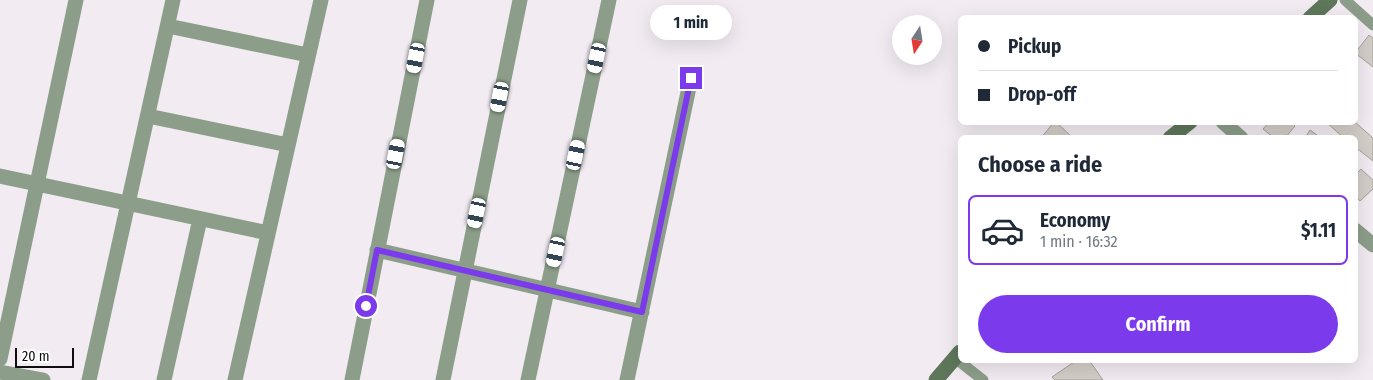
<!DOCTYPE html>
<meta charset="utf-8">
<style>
body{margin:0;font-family:"Fira Sans Condensed",sans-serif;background:#f6f6f7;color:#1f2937;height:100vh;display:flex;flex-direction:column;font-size:19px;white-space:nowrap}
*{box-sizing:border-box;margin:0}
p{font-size:16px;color:#747a83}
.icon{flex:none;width:28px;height:28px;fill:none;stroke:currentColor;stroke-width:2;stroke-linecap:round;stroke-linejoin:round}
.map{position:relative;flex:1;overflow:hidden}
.panel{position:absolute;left:958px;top:135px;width:400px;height:228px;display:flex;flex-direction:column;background:#fff;border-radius:8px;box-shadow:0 5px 20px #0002}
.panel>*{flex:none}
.top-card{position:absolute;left:958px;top:15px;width:400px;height:110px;border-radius:8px;box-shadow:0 5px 20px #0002;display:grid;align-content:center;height:110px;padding:0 20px;background:#fff}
.needle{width:32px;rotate:192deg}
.fabs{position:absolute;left:892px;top:15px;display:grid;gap:10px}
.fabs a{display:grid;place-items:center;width:50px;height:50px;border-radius:50%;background:#fff;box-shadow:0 5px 20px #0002;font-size:25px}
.scale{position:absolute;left:15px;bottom:12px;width:59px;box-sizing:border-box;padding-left:5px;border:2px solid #0f0d0f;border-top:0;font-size:14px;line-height:18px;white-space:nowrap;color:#0f0d0f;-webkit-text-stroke:4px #fff;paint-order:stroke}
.end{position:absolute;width:22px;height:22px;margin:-11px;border:6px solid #7c3aed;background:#fff;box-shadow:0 0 0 2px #fff}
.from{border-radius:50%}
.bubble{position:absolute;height:35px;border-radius:18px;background:#fff;box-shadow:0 5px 20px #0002;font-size:16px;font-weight:700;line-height:35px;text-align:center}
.car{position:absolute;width:15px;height:30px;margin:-15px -8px;border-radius:6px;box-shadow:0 0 4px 1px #0007;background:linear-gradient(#fff 24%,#345 0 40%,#fff 0 76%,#345 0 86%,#fff 0)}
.top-card b{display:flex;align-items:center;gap:18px;height:48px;font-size:19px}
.top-card b+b{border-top:1px solid #e0e1e3}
.top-card i{width:12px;height:12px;background:#1f2937}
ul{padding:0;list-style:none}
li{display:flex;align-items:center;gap:15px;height:70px;margin:0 10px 8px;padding:0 10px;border:2px solid transparent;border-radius:8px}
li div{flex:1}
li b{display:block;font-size:19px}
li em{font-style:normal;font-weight:700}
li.selected{border-color:#7c3aed}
li>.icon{width:45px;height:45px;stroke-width:1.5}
h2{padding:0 20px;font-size:22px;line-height:60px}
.button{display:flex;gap:10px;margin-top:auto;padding:10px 20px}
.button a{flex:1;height:58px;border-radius:30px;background:#7c3aed;color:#fff;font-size:20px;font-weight:700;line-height:58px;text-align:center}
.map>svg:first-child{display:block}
.building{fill:#d3cdc7;stroke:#a6a19b}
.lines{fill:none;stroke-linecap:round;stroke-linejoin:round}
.lane{stroke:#8c9e8a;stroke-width:11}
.street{stroke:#8c9e8a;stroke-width:15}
.secondary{stroke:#5e775a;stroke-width:15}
.route{stroke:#7c3aed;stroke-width:6}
</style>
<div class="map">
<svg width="1373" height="380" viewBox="0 0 1373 380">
<rect width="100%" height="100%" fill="#f2ecf2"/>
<path class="building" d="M1369,35l4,3v29l-18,-14z
M1054,122h2l17,16h-32z
M1269,122h22l4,4 -10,12h-11l-11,-9z
M1326,122h29l18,16v23l-18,-14v-9h-11z
M1310,130l11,8h-16z
M1361,169l12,11v9l-13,12 -5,-5v-21z
M1077,360h12l14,20h-48l-3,-3z"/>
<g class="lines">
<path class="lane" d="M1345,0l28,25
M955,358l28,22"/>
<path class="street" d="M168,26l140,29
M148,116l140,29
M1223,122l18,16
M0,176l268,57
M1355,230l18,15
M377,250l265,62
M0,359l76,-359
M0,372l43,8
M89,380l84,-380
M164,380l36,-161
M235,380l86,-380
M352,380l75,-380
M443,380l77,-380
M528,380l81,-380
M627,380l64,-302"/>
<path class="secondary" d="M1310,18l20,-18
M1170,138l20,-16
M936,380l24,-28"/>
</g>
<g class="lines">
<path class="route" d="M366,306l11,-56 265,62 49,-234"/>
</g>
</svg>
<div class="fabs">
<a><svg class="needle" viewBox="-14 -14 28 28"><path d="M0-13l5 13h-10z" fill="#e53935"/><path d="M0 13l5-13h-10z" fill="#747a83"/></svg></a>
</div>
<div class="scale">20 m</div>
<i class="end from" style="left:366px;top:306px"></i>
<i class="end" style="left:691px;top:78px"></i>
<div class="bubble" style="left:650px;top:5px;width:82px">1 min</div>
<i class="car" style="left:416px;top:58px;rotate:191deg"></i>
<i class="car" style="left:597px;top:58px;rotate:192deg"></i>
<i class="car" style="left:500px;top:97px;rotate:191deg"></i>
<i class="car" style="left:396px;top:154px;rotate:11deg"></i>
<i class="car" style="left:576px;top:155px;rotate:12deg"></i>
<i class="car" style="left:477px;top:213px;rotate:192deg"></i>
<i class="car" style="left:556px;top:252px;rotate:192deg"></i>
<div class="top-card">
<b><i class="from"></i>Pickup</b>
<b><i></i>Drop-off</b>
</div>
<section class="panel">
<h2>Choose a ride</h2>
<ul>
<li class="selected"><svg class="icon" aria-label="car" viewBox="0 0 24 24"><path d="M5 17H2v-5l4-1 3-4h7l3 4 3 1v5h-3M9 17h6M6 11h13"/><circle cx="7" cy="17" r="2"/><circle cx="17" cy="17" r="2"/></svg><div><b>Economy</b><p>1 min · 16:32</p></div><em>$1.11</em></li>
</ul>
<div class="button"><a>Confirm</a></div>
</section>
</div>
